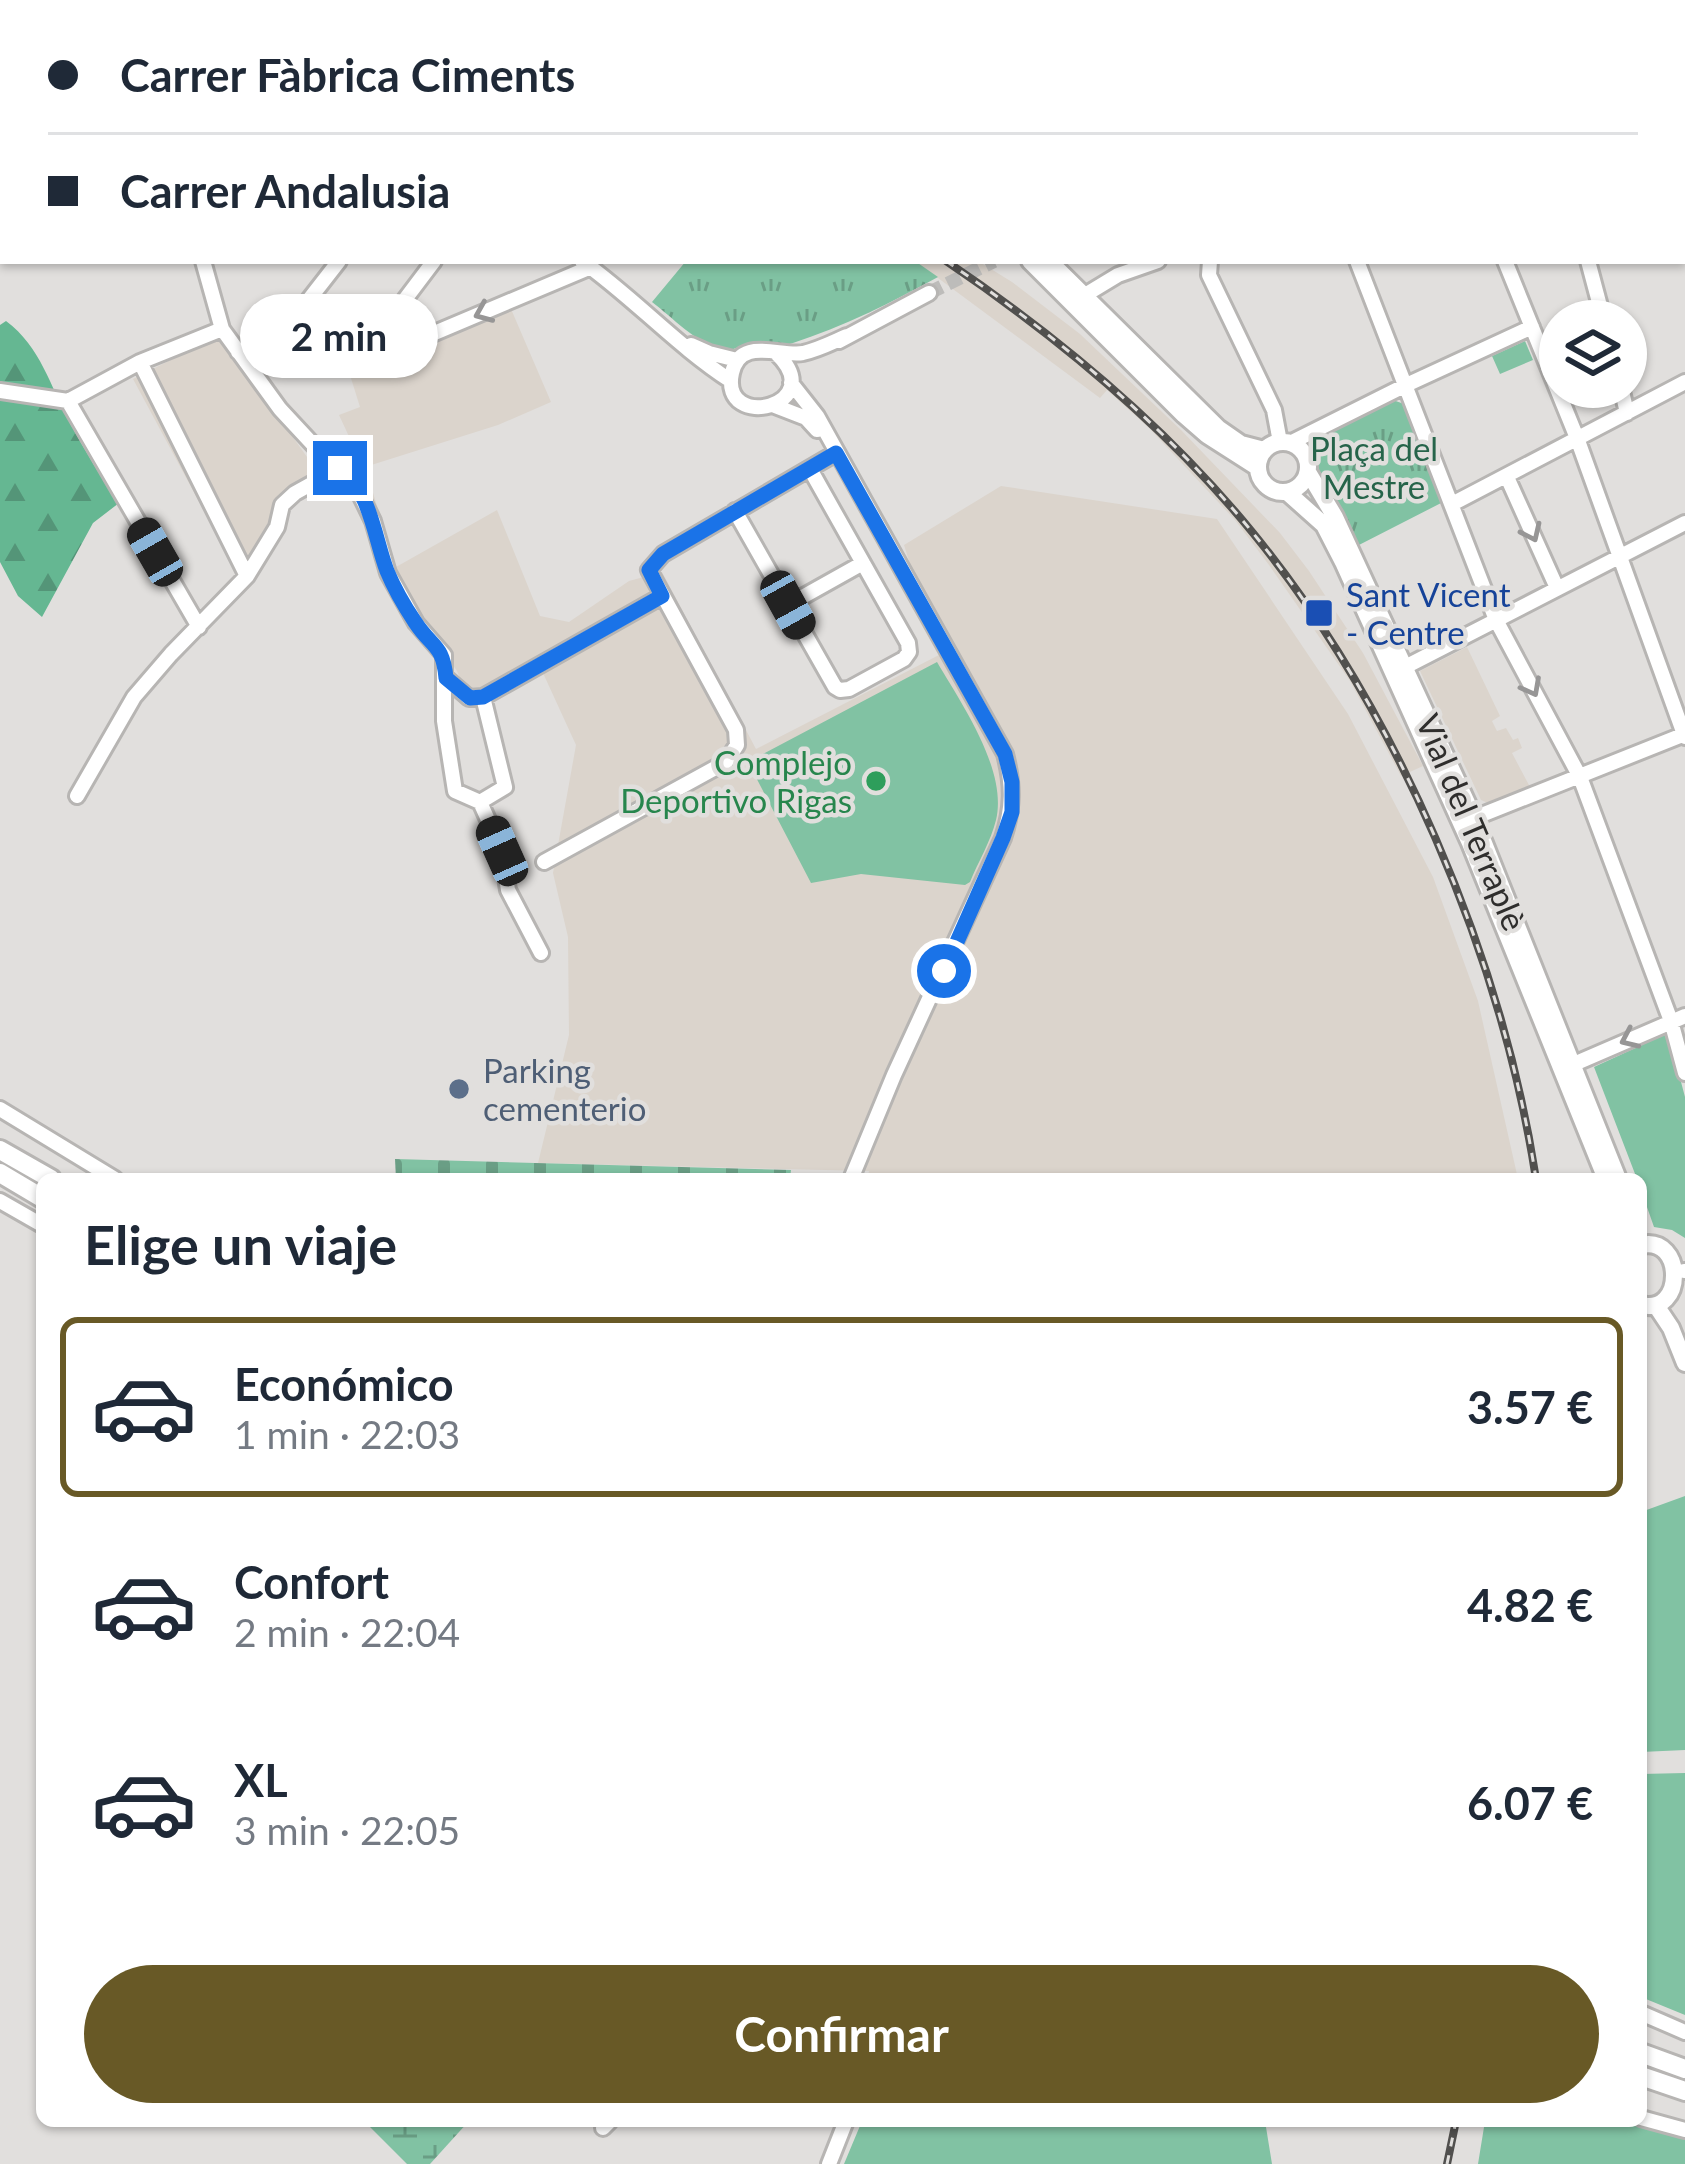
<!DOCTYPE html>
<html lang="es">
<meta charset="utf-8">
<style>
body{margin:0;font-family:Lato,sans-serif;background:#f6f6f7;color:#1f2937;height:100vh;display:flex;flex-direction:column;font-size:45px;white-space:nowrap}
*{box-sizing:border-box;margin:0}
p{font-size:39px;color:#747a83}
.icon{flex:none;width:66px;height:66px;fill:none;stroke:currentColor;stroke-width:2;stroke-linecap:round;stroke-linejoin:round}
.map{position:relative;flex:1;overflow:hidden}
.drawer{position:absolute;left:36px;top:1173px;width:1611px;height:954px;display:flex;flex-direction:column;background:#fff;border-radius:18px;box-shadow:0 3px 9px #0004}
.drawer>*{flex:none}
.banner{position:absolute;left:0px;top:0px;width:1686px;height:264px;box-shadow:0 3px 9px #0004;display:grid;align-content:center;height:264px;padding:0 48px;background:#fff}
.controls{position:absolute;left:1539px;top:300px;display:grid;gap:24px}
.controls a{display:grid;place-items:center;width:108px;height:108px;border-radius:50%;background:#fff;box-shadow:0 3px 9px #0004;font-size:60px}
.end{position:absolute;width:54px;height:54px;margin:-27px;border:15px solid #1a73e8;background:#fff;box-shadow:0 0 0 6px #fff}
.from{border-radius:50%}
.bubble{position:absolute;height:84px;border-radius:42px;background:#fff;box-shadow:0 3px 9px #0004;font-size:39px;font-weight:700;line-height:84px;text-align:center}
.car{position:absolute;width:36px;height:72px;margin:-36px -18px;border-radius:15px;box-shadow:0 0 9px 3px #0007;background:linear-gradient(#222 24%,#8ab4d8 0 40%,#222 0 76%,#8ab4d8 0 86%,#222 0)}
.banner b{display:flex;align-items:center;gap:42px;height:114px;font-size:45px}
.banner b+b{border-top:3px solid #e0e1e3}
.banner i{width:30px;height:30px;background:#1f2937}
ul{padding:0;list-style:none}
li{display:flex;align-items:center;gap:36px;height:180px;margin:0 24px 18px;padding:0 24px;border:6px solid transparent;border-radius:18px}
li div{flex:1}
li b{display:block;font-size:45px}
li em{font-style:normal;font-weight:700}
li.current{border-color:#685926}
li>.icon{width:108px;height:108px;stroke-width:1.5}
h2{padding:0 48px;font-size:54px;line-height:144px}
.button{display:flex;gap:24px;margin-top:auto;padding:24px 48px}
.button a{flex:1;height:138px;border-radius:72px;background:#685926;color:#fff;font-size:48px;font-weight:700;line-height:138px;text-align:center}
.map>svg:first-child{display:block}
.built{fill:#dbd4cc}
.grass{fill:#81c2a3}
.forest{fill:url(#forest-firs)}
.wetland{fill:url(#wetland-marsh)}
.cemetery{fill:url(#cemetery-stones)}
.park{fill:url(#park-tufts)}
.lines{fill:none;stroke-linecap:round;stroke-linejoin:round}
.minor-tunnel{stroke:#bdbcba;stroke-width:14;stroke-dasharray:14 7;stroke-linecap:butt}
.minor-casing{stroke:#b7b5b3;stroke-width:20}
.major-casing{stroke:#b7b5b3;stroke-width:22}
.highway-casing{stroke:#b7b5b3;stroke-width:24}
.minor{stroke:#fff;stroke-width:14}
.major{stroke:#fff;stroke-width:16}
.highway{stroke:#fff;stroke-width:18}
.rail-casing{stroke:#51504e;stroke-width:8}
.rail{stroke:#e1dfdd;stroke-width:3;stroke-dasharray:9;stroke-linecap:butt}
.oneway{stroke:#979696}
.route{stroke:#1a73e8;stroke-width:15}
.transit-dot{fill:#1a4fb4;stroke:#e1dfdd;stroke-width:4.5}
.leisure-dot{fill:#2e9e5b;stroke:#e1dfdd;stroke-width:4.5}
.service-dot{fill:#5c6f8a;stroke:#e1dfdd;stroke-width:4.5}
.labels{text-anchor:middle;dominant-baseline:central;stroke-width:9;stroke-linejoin:round;paint-order:stroke}
.park-label{font-size:33px;fill:#26644a;stroke:#e1dfdd}
.transit-label{font-size:33px;fill:#164399;stroke:#e1dfdd;text-anchor:start}
.leisure-label{font-size:33px;fill:#27864d;stroke:#e1dfdd;text-anchor:end}
.street-label{font-size:33px;fill:#2f2e2d;stroke:#e1dfdd}
.service-label{font-size:33px;fill:#4e5e75;stroke:#e1dfdd;text-anchor:start}
</style>
<div class="map">
<svg width="1685" height="2164" viewBox="0 0 1685 2164">
<defs>
<pattern id="forest-firs" width="22" height="20" patternUnits="userSpaceOnUse" patternTransform="scale(3)"><rect width="22" height="20" fill="#65b792"/><path d="M5 1l3.5 6h-7zM16 11l3.5 6h-7z" fill="#549578"/></pattern>
<pattern id="wetland-marsh" width="20" height="14" patternUnits="userSpaceOnUse" patternTransform="scale(3)"><rect width="20" height="14" fill="#81c2a3"/><path d="M1 5h8M5 5V1M11 12h8M15 12V8" fill="none" stroke="#6a9e85"/></pattern>
<pattern id="cemetery-stones" width="16" height="16" patternUnits="userSpaceOnUse" patternTransform="scale(3)"><rect width="16" height="16" fill="#81c2a3"/><path d="M2 7V4a2 2 0 0 1 4 0v3zM10 15v-3a2 2 0 0 1 4 0v3z" fill="#6a9e85"/></pattern>
<pattern id="park-tufts" width="24" height="20" patternUnits="userSpaceOnUse" patternTransform="scale(3)"><rect width="24" height="20" fill="#81c2a3"/><path d="M3 7l-1-3M5 7V3M7 7l1-3M15 17l-1-3M17 17v-4M19 17l1-3" fill="none" stroke="#6a9e85"/></pattern>
</defs>
<rect width="100%" height="100%" fill="#e1dfdd"/>
<path class="built" d="M601,0h250l2,3h-245z
M915,261h63l34,21 68,52 101,96 99,103 29,38 54,82 60,113 -22,10 -51,-95 -81,-116 -34,-45 -86,-92 -42,-38 -7,8z
M511,309l40,93 -53,23 -133,42 31,100 101,-57 43,106 29,6 60,-41 33,-9 94,177 183,-94 -35,-110 97,-59 216,33 131,195 85,163 45,124 40,178h-651l2,-8 -331,-8 31,-128 -1,-98 -15,-64 23,-128 -33,-72 -64,35 -14,-17 -8,-20 -48,-69 -42,-71 -8,-29 -21,-21 -48,22 -51,73 -106,-197 87,-44 97,136 43,-11 -21,-45 21,-8 -10,-32z
M1467,647l33,69 -8,5 5,10 9,-3 7,12 5,-2 4,10 -10,5 18,34 -40,17 -9,-4 -61,-129z"/>
<path class="grass" d="M937,662c24,41 71,108 59,158 -5,21 -18,42 -26,62l-5,3 -104,-11 -50,9 -63,-121z
M1668,1033l17,64v141l-13,-8 -18,-3 -13,-37v-11h-4l-43,-112z
M1685,1496v254l-44,2v-240z
M1685,1773v242l-44,-18v-223z
M862,2121h403l7,43h-428z
M1485,2121h139l61,17v26h-207z"/>
<path class="forest" d="M6,321c35,26 44,65 64,102 15,27 31,55 49,80l-26,20 -51,94 -24,-21 -18,-34v-237z"/>
<path class="wetland" d="M367,2121h102l-39,43h-23l-39,-39z"/>
<path class="cemetery" d="M395,1159l396,11 -1,9h-394z"/>
<path class="park" d="M686,261h229l23,16c-45,25 -96,50 -145,66 -16,6 -29,-5 -46,0 -10,4 -14,9 -26,6 -25,-6 -49,-32 -69,-47z
M1525,341l8,19 -33,14 -8,-18z
M1390,399l17,6 38,96 -88,45 -33,-60 -10,-32 -9,-12z"/>
<g class="lines">
<path class="minor-tunnel" d="M929,293l65,-32"/>
<g class="minor-casing">
<path id="minor" d="M200,0v3
M863,0l2,3
M971,0l1,3
M1118,0l1,3
M1234,0l1,3
M1376,0l2,3
M1499,0l1,3
M1579,0l1,3
M1091,3l7,-3
M1516,3l6,-3
M0,50l3,1
M1683,74h2
M1683,217h2
M1683,228l2,2
M203,261l19,68 58,80 39,42 33,27 21,43 15,52 28,50 28,32v66l11,70 25,11 25,-15 -22,-90 179,-101
M582,261c52,37 95,85 149,120
M1210,261l-1,14 65,135 6,32
M1357,261l139,359 84,157 91,244 14,52
M1505,261l72,177 108,299
M1588,261l16,60
M1085,295l33,-20 40,-14
M839,341l90,-48
M691,345l18,8 28,7
M272,347l67,-86
M238,352l24,-7 10,2 82,20 237,-100
M776,353c56,53 -57,80 -44,20 8,-37 47,-16 71,-20 15,-3 30,-11 44,-17
M140,362l107,214
M357,363l77,-102
M791,383l26,33 188,338c8,31 8,54 -2,84l-109,237 -43,104
M1621,387l6,26
M0,391l68,10
M68,401l131,226
M68,401l72,-39 82,-33
M775,406l31,12 11,12
M1290,443l114,-57 128,-59
M1507,477l50,111
M1452,504l233,-122
M735,511l100,176 5,3 9,-1 55,-30 5,-7 -1,-9 -98,-174
M788,605l75,-42
M1405,667l280,-144
M446,678l23,20 14,-1
M77,796l57,-99 37,-43 76,-78 30,-49 5,-22 13,-12 45,-25
M480,802l22,49 6,39 33,63
M1474,818l211,-84
M544,862l182,-100 11,-17 -1,-15 -87,-160 14,-16 173,-101
M1574,1064l111,-48
M0,1109l115,70
M0,1201l42,24
M1684,1271h1
M1641,2013l44,19
M1641,2118l44,12
M603,2128l7,-7
M829,2164l17,-43"/>
</g>
<g class="major-casing">
<path id="major" d="M528,0l7,3
M562,0l7,3
M1030,261l154,154 23,20 50,32
M1049,261l169,167 23,16 23,6
M1258 467a25 25 0 1 1 50 0a25 25 0 1 1-50 0Z
M1308,472l27,45 139,301 144,361
M1287,492l37,33 19,37 127,281 136,336
M1641,1245c44,-10 44,71 0,60
M1657,1307l14,21 14,35"/>
</g>
<g class="highway-casing">
<path id="highway" d="M0,1150l51,29
M0,1173l42,25
M1641,2053l44,16
M1641,2076l44,15"/>
</g>
<use href="#minor" class="minor"/>
<use href="#major" class="major"/>
<use href="#highway" class="highway"/>
<g class="rail-casing">
<path id="rail" d="M377,0l7,3
M426,0l7,3
M946,261c114,77 220,165 307,272 143,175 249,423 283,646
M1447,2164l9,-43"/>
</g>
<use href="#rail" class="rail"/>
</g>
<defs><path id="oneway-chevron" d="M-2-3.5L2.5 0L-2 3.5" fill="none" stroke-width="1.6" stroke-linecap="round" stroke-linejoin="round" transform="scale(3)"/></defs>
<g class="oneway">
<use href="#oneway-chevron" transform="translate(483 313) rotate(157)"/>
<use href="#oneway-chevron" transform="translate(1532 533) rotate(65)"/>
<use href="#oneway-chevron" transform="translate(1532 688) rotate(62)"/>
<use href="#oneway-chevron" transform="translate(1629 1039) rotate(156)"/>
</g>
<g class="lines">
<path class="route" d="M340,468c31,25 34,68 47,103 7,17 18,36 28,51 17,26 28,22 31,56l24,20 13,-1 179,-101 -13,-26 14,-16 173,-101 169,301 7,28v30l-9,26 -59,133"/>
</g>
<rect class="transit-dot" x="1304" y="598" width="30" height="30" rx="6"/>
<circle class="leisure-dot" cx="876" cy="781" r="12"/>
<circle class="service-dot" cx="459" cy="1089" r="12"/>
<g class="labels">
<g class="park-label">
<text x="1374" y="448">Plaça del<tspan x="1374" dy="38">Mestre</tspan></text>
</g>
<g class="transit-label">
<text x="1346" y="594">Sant Vicent<tspan x="1346" dy="38">- Centre</tspan></text>
</g>
<g class="leisure-label">
<text x="852" y="762">Complejo<tspan x="852" dy="38">Deportivo Rigas</tspan></text>
</g>
<g class="street-label">
<text transform="translate(1472 822) rotate(67)">Vial del Terraplè</text>
</g>
<g class="service-label">
<text x="483" y="1070">Parking<tspan x="483" dy="38">cementerio</tspan></text>
</g>
</g>
</svg>
<div class="controls">
<a><svg class="icon" aria-label="layers" viewBox="0 0 24 24"><path d="M12 4l9 5-9 5-9-5zM3 14l9 5 9-5"/></svg></a>
</div>
<i class="end from" style="left:944px;top:971px"></i>
<i class="end" style="left:340px;top:468px"></i>
<div class="bubble" style="left:240px;top:294px;width:198px">2 min</div>
<i class="car" style="left:155px;top:552px;rotate:330deg"></i>
<i class="car" style="left:788px;top:605px;rotate:151deg"></i>
<i class="car" style="left:502px;top:851px;rotate:336deg"></i>
<div class="banner">
<b><i class="from"></i>Carrer Fàbrica Ciments</b>
<b><i></i>Carrer Andalusia</b>
</div>
<section class="drawer">
<h2>Elige un viaje</h2>
<ul>
<li class="current"><svg class="icon" aria-label="car" viewBox="0 0 24 24"><path d="M5 17H2v-5l4-1 3-4h7l3 4 3 1v5h-3M9 17h6M6 11h13"/><circle cx="7" cy="17" r="2"/><circle cx="17" cy="17" r="2"/></svg><div><b>Económico</b><p>1 min · 22:03</p></div><em>3.57 €</em></li>
<li><svg class="icon" aria-label="car" viewBox="0 0 24 24"><path d="M5 17H2v-5l4-1 3-4h7l3 4 3 1v5h-3M9 17h6M6 11h13"/><circle cx="7" cy="17" r="2"/><circle cx="17" cy="17" r="2"/></svg><div><b>Confort</b><p>2 min · 22:04</p></div><em>4.82 €</em></li>
<li><svg class="icon" aria-label="car" viewBox="0 0 24 24"><path d="M5 17H2v-5l4-1 3-4h7l3 4 3 1v5h-3M9 17h6M6 11h13"/><circle cx="7" cy="17" r="2"/><circle cx="17" cy="17" r="2"/></svg><div><b>XL</b><p>3 min · 22:05</p></div><em>6.07 €</em></li>
</ul>
<div class="button"><a>Confirmar</a></div>
</section>
</div>
